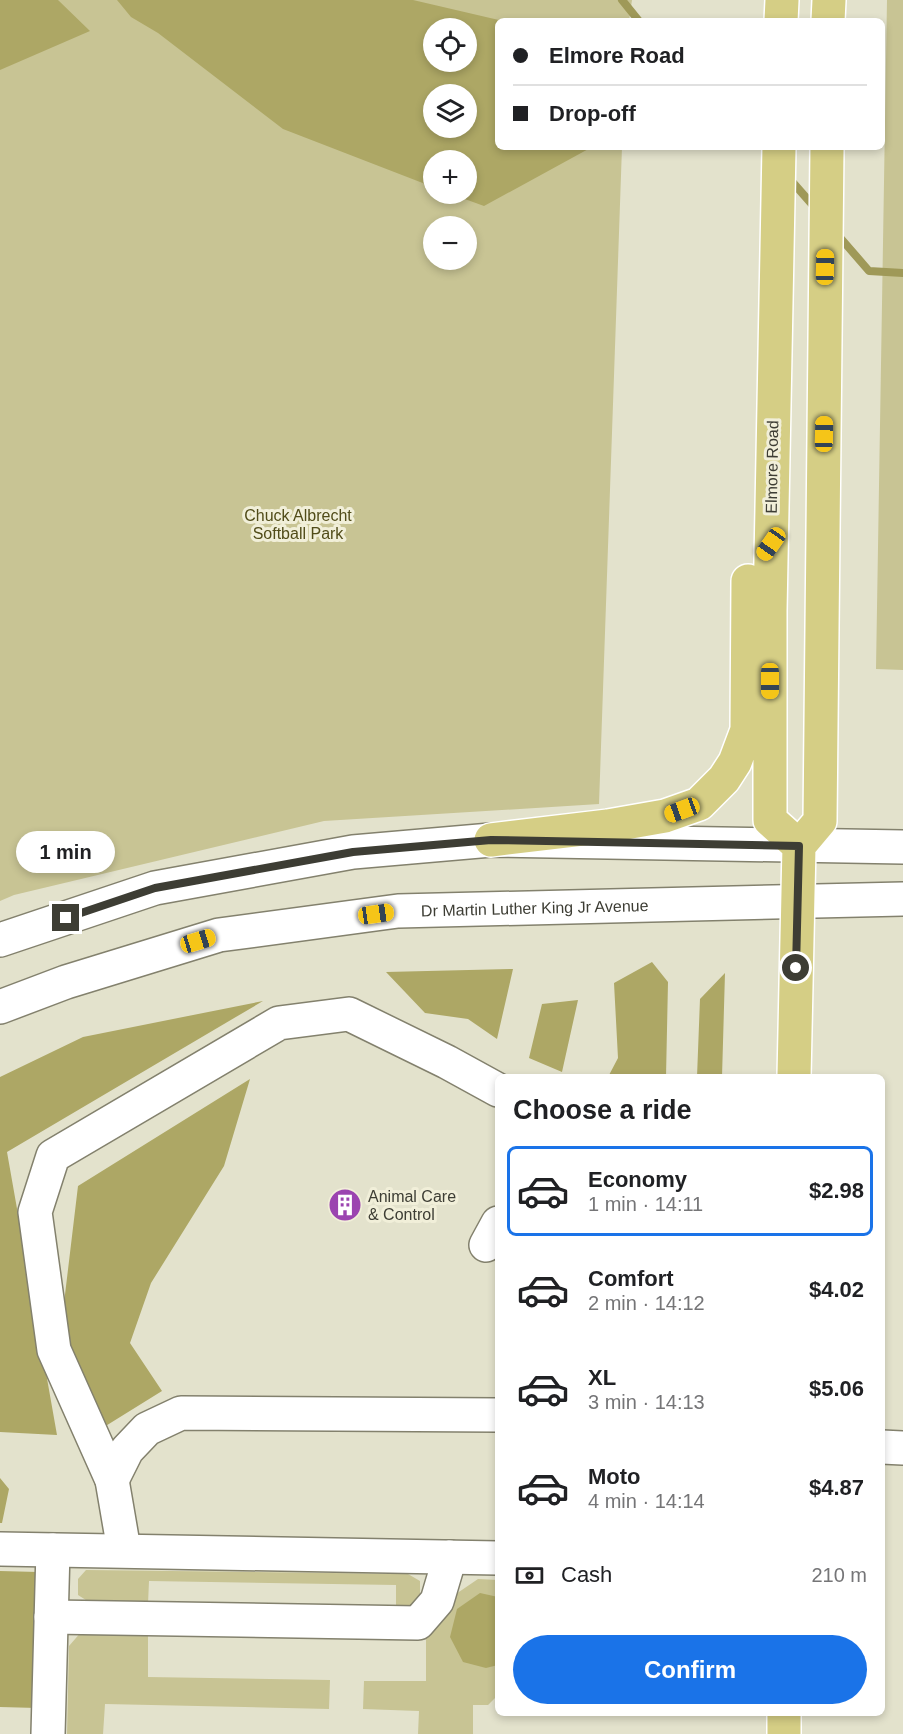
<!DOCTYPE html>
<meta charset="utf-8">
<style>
body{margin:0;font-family:Helvetica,sans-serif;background:#f6f6f6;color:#202124;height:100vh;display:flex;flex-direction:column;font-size:22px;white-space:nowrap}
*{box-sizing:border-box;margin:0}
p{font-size:20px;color:#757577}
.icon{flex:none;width:33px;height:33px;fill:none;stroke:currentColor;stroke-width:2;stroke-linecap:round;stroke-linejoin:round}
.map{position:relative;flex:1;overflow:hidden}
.drawer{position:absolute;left:495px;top:1074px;width:390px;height:642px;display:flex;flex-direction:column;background:#fff;border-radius:9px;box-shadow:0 3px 9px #0003}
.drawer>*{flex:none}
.top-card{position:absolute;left:495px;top:18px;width:390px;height:132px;border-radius:9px;box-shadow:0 3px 9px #0003;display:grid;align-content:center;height:132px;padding:0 18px;background:#fff}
.buttons{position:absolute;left:423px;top:18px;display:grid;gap:12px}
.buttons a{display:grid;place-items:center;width:54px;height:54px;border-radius:50%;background:#fff;box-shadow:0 3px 9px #0003;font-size:30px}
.end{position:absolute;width:27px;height:27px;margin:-14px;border:8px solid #3d3d34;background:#fff;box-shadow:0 0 0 3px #fff}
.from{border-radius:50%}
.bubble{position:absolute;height:42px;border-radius:21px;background:#fff;box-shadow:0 3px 9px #0003;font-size:20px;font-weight:700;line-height:42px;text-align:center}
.car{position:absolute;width:18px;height:36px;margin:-18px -9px;border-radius:8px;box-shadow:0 0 4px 2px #0007;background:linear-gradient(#f5c518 24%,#345 0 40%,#f5c518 0 76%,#345 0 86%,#f5c518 0)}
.top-card b{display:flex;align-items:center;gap:21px;height:57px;font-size:22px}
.top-card b+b{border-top:2px solid #e0e0e0}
.top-card i{width:15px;height:15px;background:#202124}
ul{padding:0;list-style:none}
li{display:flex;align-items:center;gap:18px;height:90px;margin:0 12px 9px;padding:0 6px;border:3px solid transparent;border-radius:9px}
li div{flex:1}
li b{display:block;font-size:22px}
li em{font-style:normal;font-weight:700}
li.current{border-color:#1a73e8}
li>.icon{width:54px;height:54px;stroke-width:1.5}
h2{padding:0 18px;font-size:27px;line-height:72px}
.pay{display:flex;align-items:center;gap:15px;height:66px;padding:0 18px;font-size:22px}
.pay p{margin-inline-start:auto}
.action{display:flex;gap:12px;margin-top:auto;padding:12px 18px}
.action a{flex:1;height:69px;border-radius:36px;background:#1a73e8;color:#fff;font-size:24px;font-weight:700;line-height:69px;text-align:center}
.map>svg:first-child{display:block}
.green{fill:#c8c494;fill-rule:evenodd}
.forest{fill:#ada765;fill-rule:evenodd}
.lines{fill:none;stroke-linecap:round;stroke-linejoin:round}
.stream{stroke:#9f9958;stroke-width:8}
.minor-casing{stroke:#83816d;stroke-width:36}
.major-casing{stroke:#fff;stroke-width:36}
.minor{stroke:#fff;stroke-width:33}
.major{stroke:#d5ce85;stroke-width:33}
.route{stroke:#3d3d34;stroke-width:8}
.labels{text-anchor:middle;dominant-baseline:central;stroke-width:6;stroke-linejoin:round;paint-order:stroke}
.street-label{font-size:16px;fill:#3d3d34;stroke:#f1efd9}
.park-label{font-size:16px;fill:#514c19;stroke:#f1efd9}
.poi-label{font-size:16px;fill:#3d3d34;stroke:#f1efd9;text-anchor:start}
</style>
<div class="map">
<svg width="903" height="1734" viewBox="0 0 903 1734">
<rect width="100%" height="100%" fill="#e3e2cc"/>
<path class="green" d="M0,0h632l-3,21h-131v126h124l-23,657 -275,17 -310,74 -14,6zM434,28h32v34h-32zM434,94h32v34h-32zM434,160h32v34h-32zM434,226h32v34h-32z
M887,0h16v670l-27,-1z
M86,1570l322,4 12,7v19l-10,11h-14v-26l-247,-4 -1,23 -59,-2 -11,-7v-16z
M478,1579l20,1v115l-10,10h-15v29h-55l1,-23 -56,-2 1,-28h62v-46l27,-39z
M82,1631l66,2v44l182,3 -1,29 -224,-5 -2,30h-36l2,-88z"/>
<path class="forest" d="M0,0h58l32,31 -90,39z
M117,0h296l90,21h-5v126h94l-108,59 -33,-12h15v-34h-32l-1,27 -150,-58 -125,-96 -27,-16zM434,28h32v34h-32zM434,94h32v34h-32z
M652,962l16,20 -2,95h-58l10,-19 -4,-75z
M513,969l-16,70 -29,-20 -43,-6 -39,-41z
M725,973l-3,104h-25l3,-78z
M578,1000l-16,72 -33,-14 13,-54z
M263,1001l-256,151 50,283 -57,-3v-355l83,-40z
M250,1079l-26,87 -73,117 -21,60 32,48 -58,36 -43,-99 17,-142z
M0,1478l9,11 -7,34h-2z
M0,1571l38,1 -1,136 -37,-1z
M480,1593l18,4v68l-12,3 -23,-6 -13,-25 7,-28z"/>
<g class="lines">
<path class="stream" d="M622,0l17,21
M788,177l29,33
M837,234l32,37 34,2"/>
<g class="minor-casing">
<g id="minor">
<path d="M0,940l155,-52 198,-36 138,-12 412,7"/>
<path id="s1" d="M0,1007l66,-25 153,-47 179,-24 505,-12"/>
<path d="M486,1245l12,-22"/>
<path d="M882,1447l21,1"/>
<path d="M112,1480l15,-30 20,-21 34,-16 317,2"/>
<path d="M0,1549l498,9"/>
<path d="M124,1550l-12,-70 -58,-130 -19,-138 18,-56 226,-133 70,-9 98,48 51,28"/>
<path d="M51,1617l367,6 19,-22 13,-44"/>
<path d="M48,1734l5,-184"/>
</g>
</g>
<g class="major-casing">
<path id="major" d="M781,21l1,-21
M828,21l1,-21
M779,147l-9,464v209l29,26
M491,840l117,-14 57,-10 34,-12 25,-25 11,-17 12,-32 1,-149
M794,1077l5,-231 21,-25 7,-674
M784,1734v-21"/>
</g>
<use href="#minor" class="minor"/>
<use href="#major" class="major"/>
</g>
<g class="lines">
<path class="route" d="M66,918l89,-30 198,-36 138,-12 308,6 -3,122"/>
</g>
<defs>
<g id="building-disc" transform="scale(1.725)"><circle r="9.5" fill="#9b44b0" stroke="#f1efd9"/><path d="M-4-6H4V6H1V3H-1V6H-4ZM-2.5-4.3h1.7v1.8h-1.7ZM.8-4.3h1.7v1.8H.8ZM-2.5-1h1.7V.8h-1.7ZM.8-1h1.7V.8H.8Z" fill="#fff"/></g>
</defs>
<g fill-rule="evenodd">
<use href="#building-disc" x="345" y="1205"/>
</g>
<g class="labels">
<g class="street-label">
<text transform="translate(772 467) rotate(-89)">Elmore Road</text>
<text stroke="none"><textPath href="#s1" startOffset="548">Dr Martin Luther King Jr Avenue</textPath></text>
</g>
<g class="park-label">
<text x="298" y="515">Chuck Albrecht<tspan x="298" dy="18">Softball Park</tspan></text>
</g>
<g class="poi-label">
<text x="368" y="1196">Animal Care<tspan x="368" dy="18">&amp; Control</tspan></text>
</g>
</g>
</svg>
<div class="buttons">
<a><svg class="icon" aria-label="locate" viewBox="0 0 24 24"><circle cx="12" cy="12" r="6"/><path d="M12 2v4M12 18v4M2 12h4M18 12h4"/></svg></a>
<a><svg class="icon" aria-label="layers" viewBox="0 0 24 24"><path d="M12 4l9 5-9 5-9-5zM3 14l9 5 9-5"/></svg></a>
<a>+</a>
<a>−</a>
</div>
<i class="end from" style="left:796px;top:968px"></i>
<i class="end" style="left:66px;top:918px"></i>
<div class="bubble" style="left:16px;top:831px;width:99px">1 min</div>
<i class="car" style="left:825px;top:267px;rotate:1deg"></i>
<i class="car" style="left:824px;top:434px;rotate:1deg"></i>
<i class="car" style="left:771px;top:544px;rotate:215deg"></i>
<i class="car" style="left:770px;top:681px;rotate:180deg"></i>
<i class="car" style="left:682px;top:810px;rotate:250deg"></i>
<i class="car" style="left:376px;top:914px;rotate:82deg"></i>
<i class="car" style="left:198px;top:941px;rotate:73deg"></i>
<div class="top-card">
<b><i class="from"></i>Elmore Road</b>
<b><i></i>Drop-off</b>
</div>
<section class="drawer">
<h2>Choose a ride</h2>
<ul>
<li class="current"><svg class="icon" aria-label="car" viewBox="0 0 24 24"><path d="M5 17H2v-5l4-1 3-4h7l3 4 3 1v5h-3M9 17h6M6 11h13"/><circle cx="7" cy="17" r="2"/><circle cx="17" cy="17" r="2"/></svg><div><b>Economy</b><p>1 min · 14:11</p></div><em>$2.98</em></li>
<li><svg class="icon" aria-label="car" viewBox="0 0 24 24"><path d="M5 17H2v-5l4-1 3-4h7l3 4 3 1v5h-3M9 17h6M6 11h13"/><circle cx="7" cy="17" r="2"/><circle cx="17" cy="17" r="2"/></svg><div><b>Comfort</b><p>2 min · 14:12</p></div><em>$4.02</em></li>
<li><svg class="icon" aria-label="car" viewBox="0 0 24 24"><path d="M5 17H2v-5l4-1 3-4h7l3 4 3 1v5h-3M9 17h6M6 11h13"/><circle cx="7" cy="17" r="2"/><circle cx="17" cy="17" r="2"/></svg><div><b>XL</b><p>3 min · 14:13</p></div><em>$5.06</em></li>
<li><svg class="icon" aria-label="car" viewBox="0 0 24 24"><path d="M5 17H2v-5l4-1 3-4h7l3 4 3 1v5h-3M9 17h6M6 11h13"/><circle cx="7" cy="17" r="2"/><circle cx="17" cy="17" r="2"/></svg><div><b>Moto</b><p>4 min · 14:14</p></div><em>$4.87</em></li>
</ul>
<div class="pay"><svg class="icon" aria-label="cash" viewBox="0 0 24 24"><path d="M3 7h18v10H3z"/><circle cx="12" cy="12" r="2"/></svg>Cash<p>210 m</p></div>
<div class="action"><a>Confirm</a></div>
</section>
</div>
